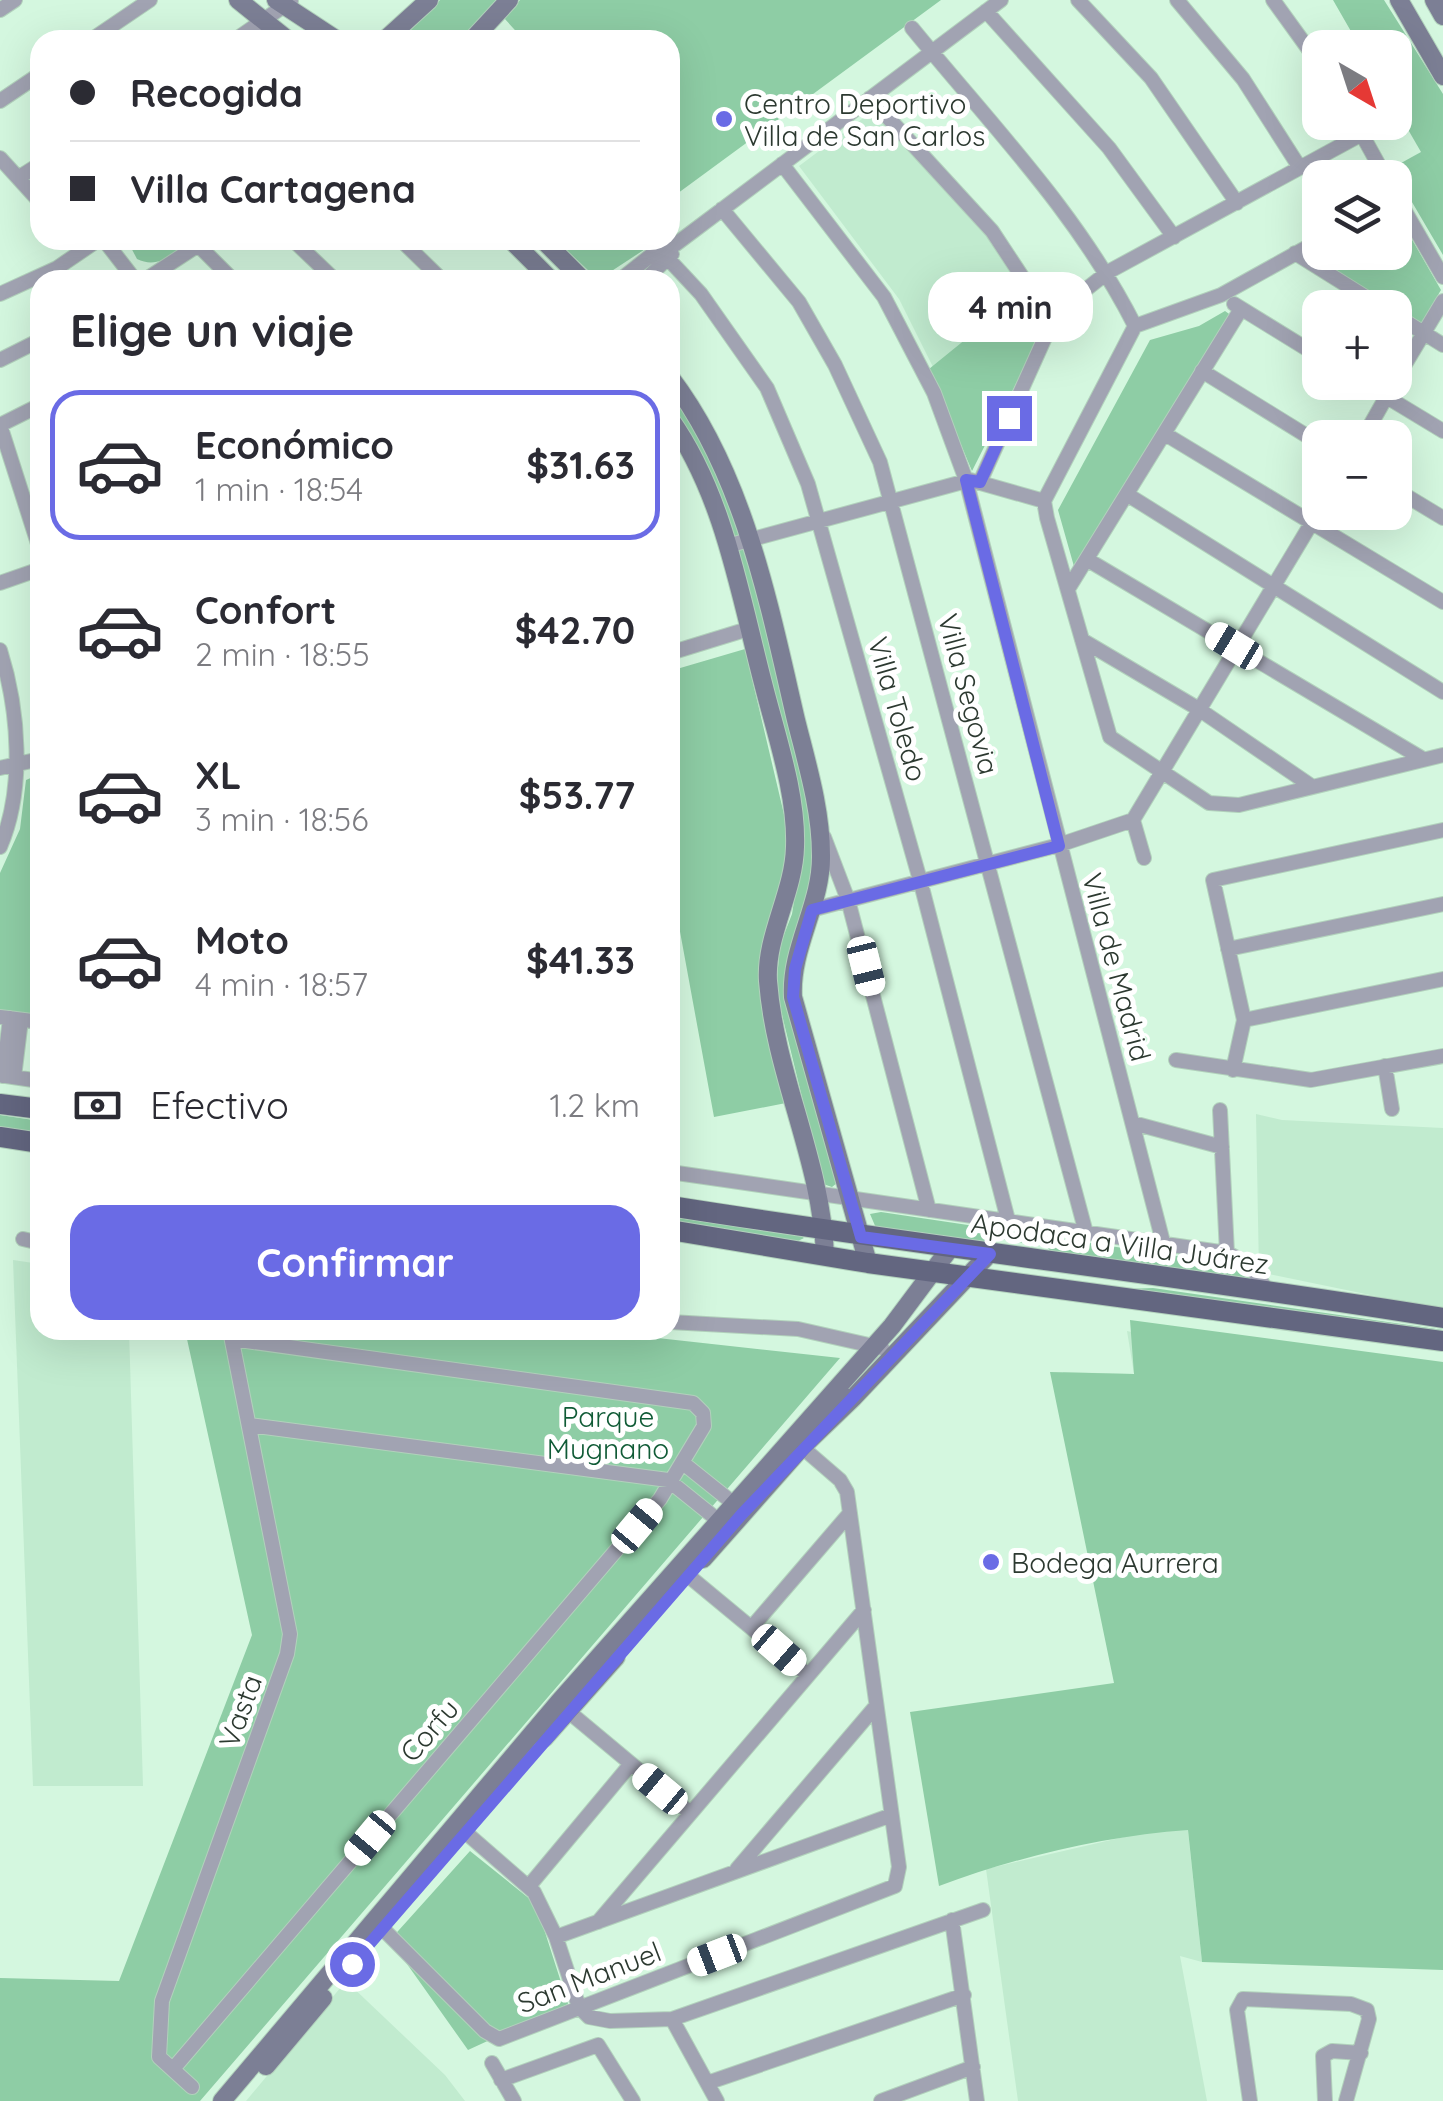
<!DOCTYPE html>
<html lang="es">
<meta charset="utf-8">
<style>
body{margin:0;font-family:Quicksand,sans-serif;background:#f7f7f7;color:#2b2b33;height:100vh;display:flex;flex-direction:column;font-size:38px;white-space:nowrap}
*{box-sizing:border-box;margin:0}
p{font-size:32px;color:#7c7c81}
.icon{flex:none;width:55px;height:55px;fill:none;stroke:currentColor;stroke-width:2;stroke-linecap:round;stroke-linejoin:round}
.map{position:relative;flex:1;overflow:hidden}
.panel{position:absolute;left:30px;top:270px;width:650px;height:1070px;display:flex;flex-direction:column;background:#fff;border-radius:30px;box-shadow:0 10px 40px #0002}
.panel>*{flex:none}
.banner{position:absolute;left:30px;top:30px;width:650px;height:220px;border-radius:30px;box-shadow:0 10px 40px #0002;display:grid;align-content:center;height:220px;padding:0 40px;background:#fff}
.needle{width:65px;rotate:141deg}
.fabs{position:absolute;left:1302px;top:30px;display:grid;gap:20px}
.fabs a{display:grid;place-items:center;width:110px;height:110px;border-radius:20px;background:#fff;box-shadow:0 10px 40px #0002;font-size:50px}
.end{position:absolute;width:45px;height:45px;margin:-22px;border:12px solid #6a6be5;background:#fff;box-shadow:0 0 0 5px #fff}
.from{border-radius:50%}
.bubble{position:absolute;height:70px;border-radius:30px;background:#fff;box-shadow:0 10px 40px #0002;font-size:32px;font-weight:700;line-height:70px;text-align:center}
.car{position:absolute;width:30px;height:60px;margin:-30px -15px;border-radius:12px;box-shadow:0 0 8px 2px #0007;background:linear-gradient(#fff 24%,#345 0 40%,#fff 0 76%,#345 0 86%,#fff 0)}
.banner b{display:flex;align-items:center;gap:35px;height:95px;font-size:38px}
.banner b+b{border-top:2px solid #e1e1e2}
.banner i{width:25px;height:25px;background:#2b2b33}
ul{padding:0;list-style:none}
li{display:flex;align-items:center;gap:30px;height:150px;margin:0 20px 15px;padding:0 20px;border:5px solid transparent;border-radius:30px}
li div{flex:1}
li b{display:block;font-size:38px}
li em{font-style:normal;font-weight:700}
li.current{border-color:#6a6be5}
li>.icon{width:90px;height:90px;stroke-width:1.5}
h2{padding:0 40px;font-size:45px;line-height:120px}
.pay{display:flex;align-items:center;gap:25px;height:110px;padding:0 40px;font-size:38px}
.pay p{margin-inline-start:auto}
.button{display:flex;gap:20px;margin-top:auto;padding:20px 40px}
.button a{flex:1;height:115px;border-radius:30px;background:#6a6be5;color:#fff;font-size:40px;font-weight:700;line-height:115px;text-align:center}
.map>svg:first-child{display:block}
.built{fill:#c1ebcf}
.green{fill:#8ecda5}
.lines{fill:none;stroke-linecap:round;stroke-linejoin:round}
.street-casing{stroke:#b2d1bc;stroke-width:16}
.secondary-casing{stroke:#b2d1bc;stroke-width:20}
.primary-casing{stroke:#b2d1bc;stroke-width:22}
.street{stroke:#a1a3b2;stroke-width:14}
.secondary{stroke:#7c7f95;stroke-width:18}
.primary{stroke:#636680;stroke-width:20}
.route{stroke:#6a6be5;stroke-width:12}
.poi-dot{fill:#6a6be5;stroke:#fff;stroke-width:4}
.labels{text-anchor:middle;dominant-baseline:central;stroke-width:10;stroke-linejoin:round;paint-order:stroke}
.poi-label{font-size:28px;fill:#2c3930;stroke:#fff;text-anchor:start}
.street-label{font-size:28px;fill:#2c3930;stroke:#fff}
.park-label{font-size:28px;fill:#105b36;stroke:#fff}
</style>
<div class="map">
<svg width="1443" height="2101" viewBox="0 0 1443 2101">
<rect width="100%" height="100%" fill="#d4f7df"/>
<path class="built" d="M874,110l112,120 38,62 -91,75 -34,-68 -100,-133z
M1256,1114l26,6 161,8v182l-184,-38z
M13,1260l27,4v66h89l14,456h-110z
M1127,1331l139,30 -78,470 14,131 -22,-6 27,145h-189l-32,-232 155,-36 -78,-461 71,2z
M346,1981l99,94 20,26h-219z"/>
<path class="green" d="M440,0h63l-38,40h-64z
M520,0h421l-271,199v-159h-146l-20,-22z
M1333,0h51l59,94v161l-51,-87 29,-16 -26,-45v-59l-35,-1z
M1399,217l42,73 -21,35 -97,-61 18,-11 54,-1v-32z
M127,240h68c-19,12 -36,30 -58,19z
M556,240h103l-55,36 -13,-3z
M1024,292l15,30 -1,18 -66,131 -43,-102z
M1225,311l7,5 -157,254 -17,-60 92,-170 49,-14z
M670,388l19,27 50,108 68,262 8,82 -26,96 48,220 -5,4 -9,-3 -47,-194 4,-45 12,-31 11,-69 -59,-255 -74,-181z
M745,649l46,195 -18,92 13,167 -72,14 -44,-240v-206z
M40,774v244l-40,-6v-139l20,-44 6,-49z
M0,1115l40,6v14l-40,-5z
M881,1212l356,53 13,14 -195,-23 -8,-9 -48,-8 -18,6 -105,-17 -6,-14z
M670,1217l130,18 4,3 -6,3 -128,-15z
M1153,1288l290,42v8l-317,-49z
M1130,1320l313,42v608l-241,-8 -14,-132c-84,6 -171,27 -249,56l-29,-174 204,-29 -64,-311 84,2z
M185,1330h400l255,28 -640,743h-200v-123l119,3 133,-346z
M470,1851l66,53 32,100 -100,46 -78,-110z"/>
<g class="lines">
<g class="street-casing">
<path id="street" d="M1078,0l73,78 86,125
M1177,0l66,79 57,89
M1273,0l47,65
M0,10l15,-10
M986,11l123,137 65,89
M912,28c80,98 166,185 223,298
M91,40l59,-40
M235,40l56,-39
M870,98l122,133 60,91
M0,101l40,-27
M1355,122l31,56
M0,158l40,44
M782,164l102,133 50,96 32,87 197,762
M18,178l22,-14
M1395,194l48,83
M722,209l77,93 36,63 45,97 205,767
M104,240l31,40
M293,240l42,40
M401,240l41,40
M1320,240l-99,55 -86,31 -91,175 3,17 63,219 99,66 30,2 204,-50
M198,245l35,35
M659,249l42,45 66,94 41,96 112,396 88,340
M1295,253l88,55
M145,280l61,-40
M620,280l39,-31 17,-5 325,-244
M645,280l27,-26
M0,294l57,-26 41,-28
M1234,304l86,53
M1395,315l48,30
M0,360l40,-20
M1202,371l118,73
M1395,381l48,-80
M1362,382l81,49
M0,425l40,125
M0,425l40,-20
M1165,434l278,168
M1363,438l26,-46
M980,482l72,-160 14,-17 42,-33 254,-138
M1395,489l48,29
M1128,495l315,197
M727,546l243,-66 74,21
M1088,560l335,199
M0,583l40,-14
M1068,589l173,-280
M1082,640l115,68 113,77
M0,650c19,60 25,139 0,197
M670,653l78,-24
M0,768l40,-9
M1133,820l187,-311
M1133,820l11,38
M824,837l24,63 81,310
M811,910l248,-65 74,-25
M1228,949l215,-45
M0,1017l40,5
M1244,1020l199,-41
M1176,1060l135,20 132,-24
M1385,1066l7,43
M1233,1070l11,-50 -31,-140 230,-50
M3,1076l7,-58
M6,1076l34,5
M14,1077l7,-57
M1220,1110l7,143 22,11 18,26
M1133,1123l89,24
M670,1172l557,81
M23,1239l17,4
M670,1322l128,7 84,19
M249,1425l419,55 51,41
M683,1463l50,40
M679,1568l128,106
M752,1627l98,-114
M563,1707l126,105
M456,1824l78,68 22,45 23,70 10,10 21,4 62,-2 311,-109
M737,1869l139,-163
M529,1886l101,-121
M374,1920l111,111 14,8 396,-153 4,-19 -52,-375 -7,-12 -44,-38
M952,1920l25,181
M598,1922l266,-312
M556,1937l333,-121
M672,2019l45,82
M492,2063l22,38
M173,2069l487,-570 44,-73 -1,-13 -10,-10 -461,-64
M501,2080l97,-35 35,56
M707,2083l257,-88
M192,2087l-33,-30 3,-56 125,-347 3,-20 -60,-303
M881,2101l92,-34
M1250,2101l-13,-91 6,-11 108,5 16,6 2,9 -23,82
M1325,2101l-2,-45 9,-5 29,2"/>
</g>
<g class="secondary-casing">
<path id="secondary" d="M238,0l50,40
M276,0l61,40
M1399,0l44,76
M1434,0l9,16
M385,40l44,-40
M472,40l37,-40
M511,240l40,40
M543,240l40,40
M670,377c74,97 99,227 126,343 11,44 25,89 25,135 1,49 -31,93 -28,142l75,266
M670,419c54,76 70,176 93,264 13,52 34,111 32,164 -1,45 -30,90 -27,134 7,94 54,180 57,275
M841,1398h12l137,-145
M703,1559l99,-112 51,-49
M544,1738l72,-81
M266,2066l57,-68
M222,2101l336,-398 334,-377 59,-79"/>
</g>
<g class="primary-casing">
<path id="primary" d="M0,1104l40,5
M0,1137l40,6
M670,1206c257,41 516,70 773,112
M670,1230l198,33 575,78"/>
</g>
<use href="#street" class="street"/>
<use href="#secondary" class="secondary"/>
<use href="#primary" class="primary"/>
</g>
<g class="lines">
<path class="route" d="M352,1964l390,-450 248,-260 -129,-17 -68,-240 2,-28 17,-59 247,-64 -93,-366 14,2 29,-64"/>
</g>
<g class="poi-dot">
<circle cx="724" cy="119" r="10"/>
<circle cx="991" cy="1562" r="10"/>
</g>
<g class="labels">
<g class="poi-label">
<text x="744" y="103">Centro Deportivo<tspan x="744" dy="32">Villa de San Carlos</tspan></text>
<text x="1011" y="1562">Bodega Aurrera</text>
</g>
<g class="street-label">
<text transform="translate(969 694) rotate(75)">Villa Segovia</text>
<text transform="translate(898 709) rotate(74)">Villa Toledo</text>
<text transform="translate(1117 967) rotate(75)">Villa de Madrid</text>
<text transform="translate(1120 1243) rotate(8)">Apodaca a Villa Juárez</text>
<text transform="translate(240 1711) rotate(-70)">Vasta</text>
<text transform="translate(429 1730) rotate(-49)">Corfu</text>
<text transform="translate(589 1977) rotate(-21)">San Manuel</text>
</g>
<g class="park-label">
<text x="608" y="1416">Parque<tspan x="608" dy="32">Mugnano</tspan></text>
</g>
</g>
</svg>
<div class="fabs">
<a><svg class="needle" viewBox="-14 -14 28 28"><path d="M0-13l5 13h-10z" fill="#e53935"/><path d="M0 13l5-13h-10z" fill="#7c7c81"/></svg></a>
<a><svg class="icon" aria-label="layers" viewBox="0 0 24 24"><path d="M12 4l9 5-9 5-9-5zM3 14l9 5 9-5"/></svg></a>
<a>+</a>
<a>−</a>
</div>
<i class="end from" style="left:352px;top:1964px"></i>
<i class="end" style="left:1009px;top:418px"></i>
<div class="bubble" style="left:928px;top:272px;width:165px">4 min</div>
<i class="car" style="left:1234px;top:646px;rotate:301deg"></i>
<i class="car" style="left:866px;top:966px;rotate:166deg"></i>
<i class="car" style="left:637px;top:1526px;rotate:40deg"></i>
<i class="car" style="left:779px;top:1650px;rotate:131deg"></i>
<i class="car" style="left:660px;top:1789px;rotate:310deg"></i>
<i class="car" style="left:370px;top:1838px;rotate:220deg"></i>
<i class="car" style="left:717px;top:1955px;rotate:249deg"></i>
<div class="banner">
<b><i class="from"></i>Recogida</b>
<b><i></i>Villa Cartagena</b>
</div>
<section class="panel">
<h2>Elige un viaje</h2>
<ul>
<li class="current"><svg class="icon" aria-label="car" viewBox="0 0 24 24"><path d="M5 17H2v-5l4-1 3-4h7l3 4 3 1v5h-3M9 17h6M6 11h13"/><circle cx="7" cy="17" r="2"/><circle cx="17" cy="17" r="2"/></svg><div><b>Económico</b><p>1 min · 18:54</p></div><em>$31.63</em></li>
<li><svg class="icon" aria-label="car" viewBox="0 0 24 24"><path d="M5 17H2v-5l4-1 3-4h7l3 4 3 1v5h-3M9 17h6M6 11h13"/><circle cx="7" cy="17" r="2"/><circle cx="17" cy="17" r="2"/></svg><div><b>Confort</b><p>2 min · 18:55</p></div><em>$42.70</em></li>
<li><svg class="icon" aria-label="car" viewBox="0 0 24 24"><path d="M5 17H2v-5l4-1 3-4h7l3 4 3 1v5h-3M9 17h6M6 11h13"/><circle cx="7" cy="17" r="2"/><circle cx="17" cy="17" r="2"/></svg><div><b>XL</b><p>3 min · 18:56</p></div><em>$53.77</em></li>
<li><svg class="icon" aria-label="car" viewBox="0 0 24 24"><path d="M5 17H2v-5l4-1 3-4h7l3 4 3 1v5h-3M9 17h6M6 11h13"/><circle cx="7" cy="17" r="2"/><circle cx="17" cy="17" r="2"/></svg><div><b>Moto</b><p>4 min · 18:57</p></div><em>$41.33</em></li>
</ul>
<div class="pay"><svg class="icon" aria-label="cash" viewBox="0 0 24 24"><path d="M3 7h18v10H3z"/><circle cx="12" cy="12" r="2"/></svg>Efectivo<p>1.2 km</p></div>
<div class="button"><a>Confirmar</a></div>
</section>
</div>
